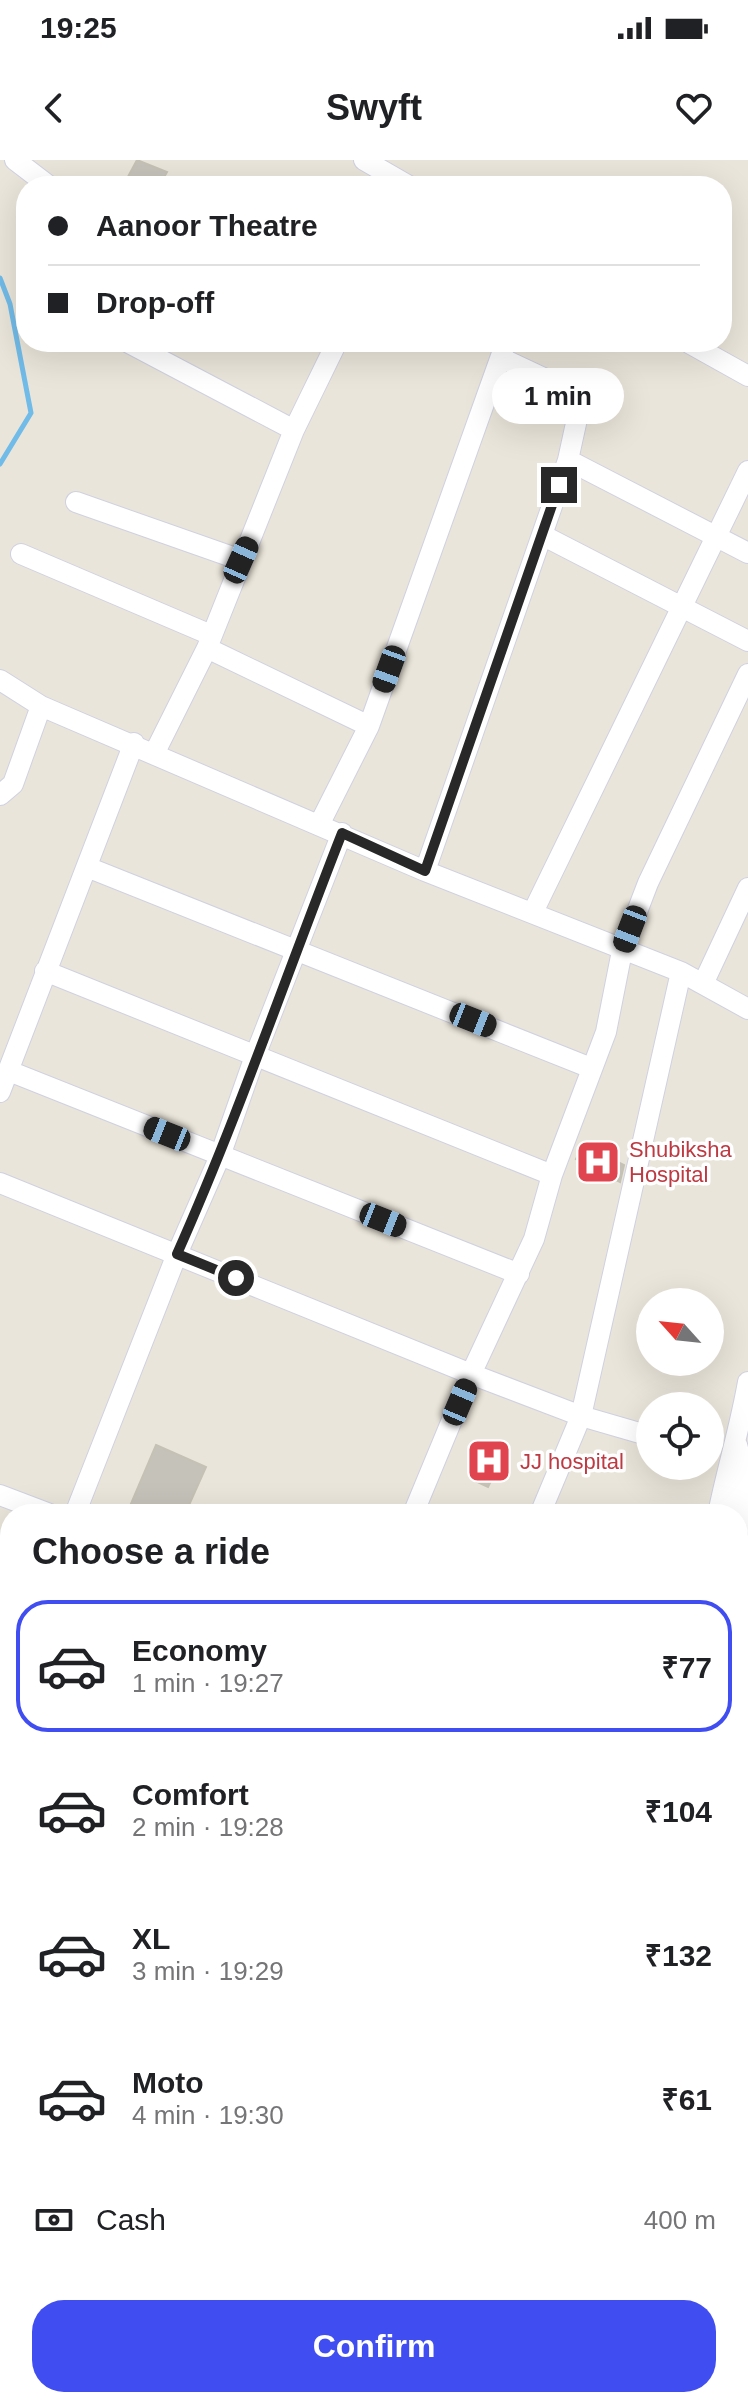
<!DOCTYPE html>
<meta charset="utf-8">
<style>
body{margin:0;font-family:Helvetica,sans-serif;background:#f2f2f2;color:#202124;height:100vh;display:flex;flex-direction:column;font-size:30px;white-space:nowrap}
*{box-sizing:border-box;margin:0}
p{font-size:26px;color:#757577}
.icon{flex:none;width:44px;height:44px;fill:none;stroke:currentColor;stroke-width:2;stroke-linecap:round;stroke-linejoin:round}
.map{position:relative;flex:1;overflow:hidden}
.sheet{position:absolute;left:0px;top:1344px;width:748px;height:904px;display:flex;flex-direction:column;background:#fff;border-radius:32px 32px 0 0;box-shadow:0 8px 32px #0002}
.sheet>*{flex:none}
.banner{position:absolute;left:16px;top:16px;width:716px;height:176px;border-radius:32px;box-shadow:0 8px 32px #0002;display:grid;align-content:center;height:176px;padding:0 32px;background:#fff}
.needle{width:52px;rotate:297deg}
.fabs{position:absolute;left:636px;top:1128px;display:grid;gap:16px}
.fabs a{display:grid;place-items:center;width:88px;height:88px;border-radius:50%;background:#fff;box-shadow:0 8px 32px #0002;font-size:40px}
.end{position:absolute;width:36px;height:36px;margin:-18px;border:10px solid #282828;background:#fff;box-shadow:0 0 0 4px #fff}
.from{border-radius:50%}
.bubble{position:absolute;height:56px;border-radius:28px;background:#fff;box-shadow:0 8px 32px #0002;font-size:26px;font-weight:700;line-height:56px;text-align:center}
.car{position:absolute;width:24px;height:48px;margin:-24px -12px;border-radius:10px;box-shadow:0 0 6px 2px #0007;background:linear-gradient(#222 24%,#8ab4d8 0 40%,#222 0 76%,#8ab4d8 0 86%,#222 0)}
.banner b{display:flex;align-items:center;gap:28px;height:76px;font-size:30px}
.banner b+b{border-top:2px solid #e0e0e0}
.banner i{width:20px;height:20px;background:#202124}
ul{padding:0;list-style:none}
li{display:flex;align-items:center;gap:24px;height:132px;margin:0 16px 12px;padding:0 16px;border:4px solid transparent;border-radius:32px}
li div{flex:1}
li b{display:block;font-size:30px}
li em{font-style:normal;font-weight:700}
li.active{border-color:#404df1}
li>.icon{width:72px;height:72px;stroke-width:1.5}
h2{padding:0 32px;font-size:36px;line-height:96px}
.pay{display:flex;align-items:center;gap:20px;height:88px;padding:0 32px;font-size:30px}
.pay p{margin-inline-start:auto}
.cta{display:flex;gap:16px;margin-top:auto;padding:16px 32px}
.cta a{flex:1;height:92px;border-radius:32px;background:#404df1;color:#fff;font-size:32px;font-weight:700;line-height:92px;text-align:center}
.status{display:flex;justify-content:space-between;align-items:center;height:56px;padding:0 40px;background:#fff;direction:ltr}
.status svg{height:22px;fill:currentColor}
header{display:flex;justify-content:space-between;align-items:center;height:104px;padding:0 32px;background:#fff;font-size:36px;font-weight:700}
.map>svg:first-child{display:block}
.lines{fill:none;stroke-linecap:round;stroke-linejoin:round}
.stream{stroke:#71bbe8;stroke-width:5}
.building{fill:#c5c2ba;stroke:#c5c1b4;stroke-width:2}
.minor-casing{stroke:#d0d1e1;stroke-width:22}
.major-casing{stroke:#c7c7c7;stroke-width:28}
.minor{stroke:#fff;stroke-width:20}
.major{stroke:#e9d960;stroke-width:26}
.route{stroke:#282828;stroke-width:10}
.labels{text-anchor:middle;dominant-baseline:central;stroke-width:7;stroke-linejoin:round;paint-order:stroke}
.health-label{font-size:22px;fill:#be3a42;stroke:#fff;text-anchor:start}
</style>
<div class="status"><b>19:25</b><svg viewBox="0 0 49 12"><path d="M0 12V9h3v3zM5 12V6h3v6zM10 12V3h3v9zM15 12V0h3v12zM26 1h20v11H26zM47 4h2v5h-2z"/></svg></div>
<header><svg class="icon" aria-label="back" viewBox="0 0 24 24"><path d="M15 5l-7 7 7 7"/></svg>Swyft<svg class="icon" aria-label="heart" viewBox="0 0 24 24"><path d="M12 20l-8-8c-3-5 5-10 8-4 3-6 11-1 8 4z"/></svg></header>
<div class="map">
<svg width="748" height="2248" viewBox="0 0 748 2248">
<rect width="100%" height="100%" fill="#eae5da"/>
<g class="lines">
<path class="stream" d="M0,118l10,26 21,109 -31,51"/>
</g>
<path class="building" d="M137,0l30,12 -8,14h-36z
M583,985l41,20 -4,17 -44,-23z
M156,1285l50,22 -21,47h-51l2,-5 -6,-3z
M488,1290l15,7 -15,30 -15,-7z"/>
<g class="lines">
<g class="minor-casing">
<path id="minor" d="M15,0l34,26
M364,0l45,26
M127,182l167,88
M687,182l61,34
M568,300l180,93
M76,342l165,58
M542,375l206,106
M21,394l190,81
M207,488l162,78
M0,520l41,26 384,165 256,101 67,37
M155,592l52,-104 87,-218 43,-88
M0,635l13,-11 28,-78
M320,663l49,-97 137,-384
M87,707l504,201
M425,711l143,-411 14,-64 -81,-38
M533,752l215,-441
M45,811l507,204
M703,824l45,-96
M9,911l510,203
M0,932l134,-349
M0,1023l471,191 110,42 69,20
M737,1285l5,18 -4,68
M0,1335l50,19
M75,1354l102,-260 43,-98 35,-100 87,-223
M413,1354l58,-140 63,-135 18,-64 54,-143 16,-81 26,-68 100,-209
M540,1354l41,-98 100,-444
M718,1354c9,-45 22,-86 30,-132
M0,1565l10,-29
M738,1613l10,5
M738,1744l10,5
M738,1868l10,1
M738,1956h10
M738,2077h10"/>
</g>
<g class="major-casing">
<path id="major" d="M738,1418h10
M738,1449l10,-3
M0,1457l10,5
M517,2248v-10
M540,2248v-10"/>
</g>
<use href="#minor" class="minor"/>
<use href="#major" class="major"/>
</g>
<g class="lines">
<path class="route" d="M236,1118l-59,-24c61,-137 110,-281 165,-421l83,38 134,-386"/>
</g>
<defs>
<g id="hospital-square" transform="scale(2.3)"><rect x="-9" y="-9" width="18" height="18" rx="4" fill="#e0444e" stroke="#fff"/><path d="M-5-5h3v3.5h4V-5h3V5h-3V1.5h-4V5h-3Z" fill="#fff"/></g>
</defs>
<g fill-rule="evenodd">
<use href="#hospital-square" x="598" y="1002"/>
<use href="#hospital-square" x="489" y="1301"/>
</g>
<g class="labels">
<g class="health-label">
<text x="629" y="989">Shubiksha<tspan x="629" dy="25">Hospital</tspan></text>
<text x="520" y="1301">JJ hospital</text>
</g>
</g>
</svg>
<div class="fabs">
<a><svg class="needle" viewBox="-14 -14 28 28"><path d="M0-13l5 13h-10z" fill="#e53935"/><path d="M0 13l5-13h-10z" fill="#757577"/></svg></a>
<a><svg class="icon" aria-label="locate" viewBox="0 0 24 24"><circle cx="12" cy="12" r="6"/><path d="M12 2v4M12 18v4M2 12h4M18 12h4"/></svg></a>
</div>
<i class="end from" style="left:236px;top:1118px"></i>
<i class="end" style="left:559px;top:325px"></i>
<div class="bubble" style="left:492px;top:208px;width:132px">1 min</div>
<i class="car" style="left:241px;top:400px;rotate:24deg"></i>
<i class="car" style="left:389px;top:509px;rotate:200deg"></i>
<i class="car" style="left:630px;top:769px;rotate:201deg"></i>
<i class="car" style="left:473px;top:860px;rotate:112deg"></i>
<i class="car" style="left:167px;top:974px;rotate:292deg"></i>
<i class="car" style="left:383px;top:1060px;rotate:112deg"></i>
<i class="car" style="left:460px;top:1242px;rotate:23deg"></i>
<div class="banner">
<b><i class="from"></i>Aanoor Theatre</b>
<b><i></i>Drop-off</b>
</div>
<section class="sheet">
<h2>Choose a ride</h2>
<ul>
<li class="active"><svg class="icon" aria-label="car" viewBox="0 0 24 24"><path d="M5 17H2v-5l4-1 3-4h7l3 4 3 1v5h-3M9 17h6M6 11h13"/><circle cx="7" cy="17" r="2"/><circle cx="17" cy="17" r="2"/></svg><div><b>Economy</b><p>1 min · 19:27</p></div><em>₹77</em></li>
<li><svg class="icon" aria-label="car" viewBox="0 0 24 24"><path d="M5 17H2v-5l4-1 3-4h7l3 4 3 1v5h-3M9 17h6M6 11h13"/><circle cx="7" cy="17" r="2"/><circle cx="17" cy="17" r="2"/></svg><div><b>Comfort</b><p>2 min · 19:28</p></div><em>₹104</em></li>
<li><svg class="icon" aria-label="car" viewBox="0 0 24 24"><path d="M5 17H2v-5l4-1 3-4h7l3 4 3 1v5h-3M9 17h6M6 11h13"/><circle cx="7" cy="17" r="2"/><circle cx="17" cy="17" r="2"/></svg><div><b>XL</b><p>3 min · 19:29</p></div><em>₹132</em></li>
<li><svg class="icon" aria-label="car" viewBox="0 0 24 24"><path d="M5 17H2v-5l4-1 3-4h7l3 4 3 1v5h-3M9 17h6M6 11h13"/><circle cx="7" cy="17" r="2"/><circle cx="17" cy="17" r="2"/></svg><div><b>Moto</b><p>4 min · 19:30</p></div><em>₹61</em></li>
</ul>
<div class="pay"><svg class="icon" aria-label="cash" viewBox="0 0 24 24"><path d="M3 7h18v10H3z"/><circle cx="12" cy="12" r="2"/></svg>Cash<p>400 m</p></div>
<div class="cta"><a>Confirm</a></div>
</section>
</div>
